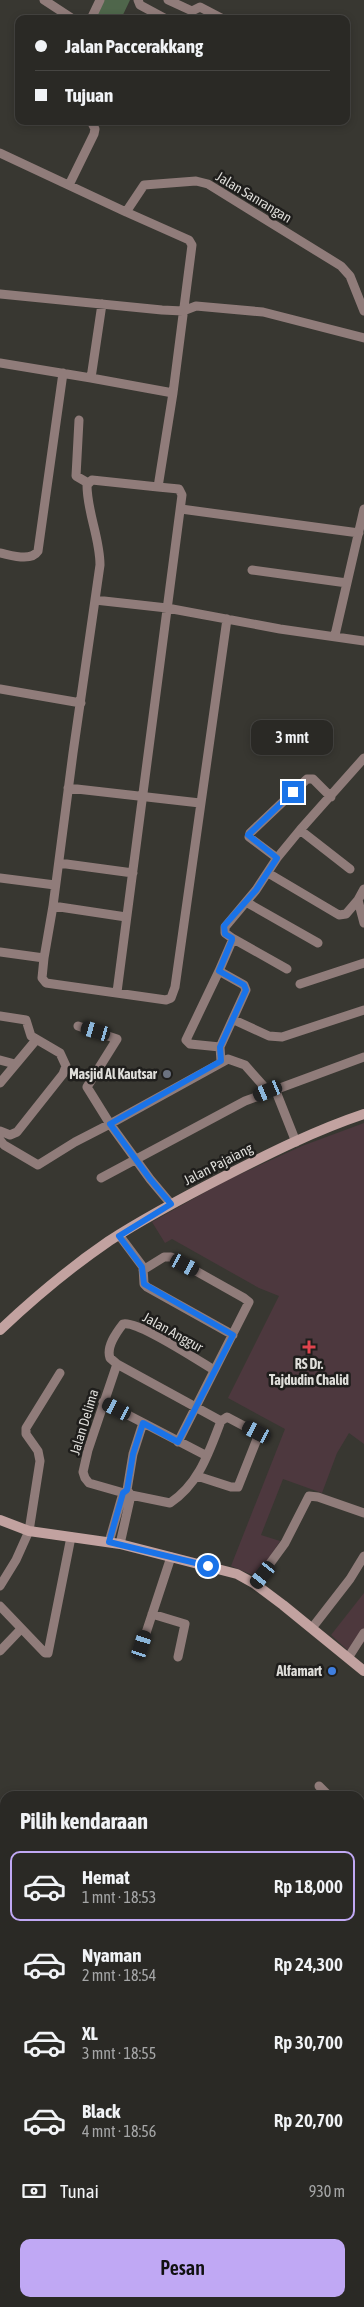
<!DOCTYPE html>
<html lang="id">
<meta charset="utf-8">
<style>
body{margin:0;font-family:"Asap Condensed",sans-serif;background:#363532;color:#f1f3f6;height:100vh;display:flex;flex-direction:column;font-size:19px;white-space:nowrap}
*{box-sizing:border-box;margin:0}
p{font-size:16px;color:#a5a6a7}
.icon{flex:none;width:28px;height:28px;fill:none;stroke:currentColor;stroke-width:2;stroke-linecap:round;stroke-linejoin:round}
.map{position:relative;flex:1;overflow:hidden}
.sheet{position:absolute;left:0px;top:1791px;width:365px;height:516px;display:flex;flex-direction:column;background:#2a2925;border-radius:15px 15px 0 0;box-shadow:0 2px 8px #0003,0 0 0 1px #464542}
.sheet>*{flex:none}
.hud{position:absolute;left:15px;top:15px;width:335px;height:110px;border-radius:10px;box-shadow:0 2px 8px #0003,0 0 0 1px #464542;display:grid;align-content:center;height:110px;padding:0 20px;background:#2a2925}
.end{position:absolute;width:22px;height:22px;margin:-11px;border:6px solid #1a73e8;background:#fff;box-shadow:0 0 0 2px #fff}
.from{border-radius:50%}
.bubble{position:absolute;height:35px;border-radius:10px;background:#2a2925;box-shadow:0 2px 8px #0003,0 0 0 1px #464542;font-size:16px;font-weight:600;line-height:35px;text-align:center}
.car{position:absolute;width:15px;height:30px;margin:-15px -8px;border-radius:6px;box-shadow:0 0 4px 1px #0007;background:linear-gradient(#222 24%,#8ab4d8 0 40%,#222 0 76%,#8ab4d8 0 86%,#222 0)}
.hud b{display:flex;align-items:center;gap:18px;height:48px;font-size:19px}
.hud b+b{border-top:1px solid #464542}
.hud i{width:12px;height:12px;background:#f1f3f6}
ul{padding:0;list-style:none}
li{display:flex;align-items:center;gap:15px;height:70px;margin:0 10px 8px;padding:0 10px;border:2px solid transparent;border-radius:10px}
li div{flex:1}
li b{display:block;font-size:19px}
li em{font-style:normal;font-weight:600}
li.on{border-color:#c0a8f4}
li>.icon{width:45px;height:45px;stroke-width:1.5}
h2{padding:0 20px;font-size:22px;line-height:60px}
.pay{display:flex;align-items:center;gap:12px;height:55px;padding:0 20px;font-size:19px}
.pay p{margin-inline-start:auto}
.button{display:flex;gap:10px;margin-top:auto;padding:10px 20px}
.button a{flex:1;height:58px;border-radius:10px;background:#c0a8f4;color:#111;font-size:20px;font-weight:600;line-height:58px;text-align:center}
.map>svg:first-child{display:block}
.education{fill:#4d383d}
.medical{fill:#4d383e}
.green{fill:#4f664b}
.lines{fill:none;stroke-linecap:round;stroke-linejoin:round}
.stream{stroke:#162743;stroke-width:2.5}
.minor{stroke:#907c7a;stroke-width:9}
.secondary{stroke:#c2a2a0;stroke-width:10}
.route{stroke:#1a73e8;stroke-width:6}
.worship-dot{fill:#6b7280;stroke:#1f1e1c;stroke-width:2}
.health-dot{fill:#e0444e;stroke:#1f1e1c;stroke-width:2}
.shop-dot{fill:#3f7fe0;stroke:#1f1e1c;stroke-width:2}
.labels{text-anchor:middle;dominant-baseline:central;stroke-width:5;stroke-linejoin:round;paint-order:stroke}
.street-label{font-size:14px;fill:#dfdeda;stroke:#1f1e1c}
.poi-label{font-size:14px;font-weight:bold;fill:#dfdeda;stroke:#1f1e1c;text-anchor:end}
</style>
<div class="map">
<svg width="364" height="2307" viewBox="0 0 364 2307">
<rect width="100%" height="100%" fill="#383731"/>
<path class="education" d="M364,1593v49l-10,14 -23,-21z"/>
<path class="medical" d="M364,1123v321l-15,-11 -12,20 -15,40 -39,-14 -22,56 19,6 -23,36 -26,-11 54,-137 -57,-31 51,-102 -20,-8 -87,-49 -7,4 -13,-21 73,-41 77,-35z"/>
<path class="green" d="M103,0h27l-9,19h-28z"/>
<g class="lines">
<path class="stream" d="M0,1990l5,-2
M172,2307v-5"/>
<path class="minor" d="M44,0l29,19
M138,0l2,5 26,14
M168,0l24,11
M91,19l9,-19
M188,19l4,-8 8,-4 23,12
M0,153l126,59 18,-27 52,-4 12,3 133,82 9,10 14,35
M69,185l25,-51 1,-5 -4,-8
M0,294l162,16 21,1 13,-5 67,6 101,26
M0,363l91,15 11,-74
M91,378l82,15 19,-148 -3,-5 -63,-28
M79,420l-3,56 12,7
M181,509l178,24
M0,553c11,2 31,9 38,-2l25,-178
M252,570l95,13
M95,600l72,8 113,21 84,12
M335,635l29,-126
M0,689l81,14
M68,788l132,15
M300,830l50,39
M277,858l-28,-21 1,-4 57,-54h6l18,18
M59,863l74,10
M268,873l71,42 7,-1 12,-14
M0,878l55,7
M364,889l-6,11 6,23
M246,902l72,41
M53,906l73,11
M232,938l55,31
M0,952l44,6 -2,20 4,5 120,17 5,-2 4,-11 52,-368
M44,958l9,-52 20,-153 27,-188c0,-27 -13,-53 -13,-80l5,-5 66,7
M219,971l-33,69 4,4 30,3
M300,984l64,-21
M117,992l65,-497 -3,-6 -21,-2 15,-94
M0,1016l26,4 5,16 29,17 6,13 -3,8 -46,58 -7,3 -10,-4
M234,1020l35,16 13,1 82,-27
M78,1026l39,13 -30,48 23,37 118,-65 17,6 23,26
M0,1060l15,4
M221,1061l-1,-14 26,-57 -2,-5 -25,-14 13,-30v-3l-7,-5v-6l31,-37 21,-32 23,-28 64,-72
M0,1083l36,-43
M275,1089l21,53
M0,1140l4,5 34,20 37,-23 35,-18 40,55 21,25
M101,1178l144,-77 119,-44
M119,1235l24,32 1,17 3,3 86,48
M143,1270l21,-13h7l73,41 5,4 -71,140
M117,1364l-29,86 -5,22 2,6 4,5 42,12 39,8c29,-19 39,-51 51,-82
M103,1402l104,54
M197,1476l34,11h7l21,-53 -32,-17 -6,4 -104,-57 -7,-6c-4,-11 6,-25 13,-34 14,-4 76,37 91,46
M127,1490l6,-36 10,-31
M109,1542l14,-49 4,-3 4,5 -11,49
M255,1584l30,-41 24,-47 9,1 46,16
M0,1586l16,-26 13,-29 11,-70 -2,-10 -12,-17v-6l34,-55
M0,1606l45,47h3l23,-116
M152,1614l33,10 -7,33
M312,1628l38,-49 14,-23
M142,1645l29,-88
M0,1651l21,-22
M348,1658l16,-25
M319,1786l10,10
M360,1826l4,4
M360,1912l4,-4
M0,1914l5,-4
M0,1927l5,7
M0,2076h5
M360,2084l4,-4
M0,2117h5
M360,2138l4,-4
M0,2158h5
M360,2192l4,-4
M0,2198h5
M0,2236l5,1
M360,2257l4,-4
M0,2274l5,1
M88,2302v5
M309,2307l4,-5"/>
<path class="secondary" d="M0,1330c34,-32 71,-63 109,-89 37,-24 77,-45 116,-65 45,-23 91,-46 139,-62
M0,1520l29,11 91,13 117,30 18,10 28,21 81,66"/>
</g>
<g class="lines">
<path class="route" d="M208,1566l-99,-24 14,-49 4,-3 6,-36 10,-31 35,19 55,-107 -89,-51 -2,-17 -23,-31 52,-32 -21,-25 -40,-55 111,-63 -1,-14 26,-57 -2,-5 -25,-14 13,-31v-2l-7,-4 -1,-8 32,-36 21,-32 -29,-23 45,-43"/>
</g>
<circle class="worship-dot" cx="167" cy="1074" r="5"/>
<path class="health-dot" d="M306.5 1339.5h5v5h5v5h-5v5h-5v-5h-5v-5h5z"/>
<circle class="shop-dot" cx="332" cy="1671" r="5"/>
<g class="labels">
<g class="street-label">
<text transform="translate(254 197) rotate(31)">Jalan Sanrangan</text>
<text transform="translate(218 1164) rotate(-27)">Jalan Pajaiang</text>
<text transform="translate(173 1332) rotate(29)">Jalan Anggur</text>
<text transform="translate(84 1422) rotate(-73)">Jalan Delima</text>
</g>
<g class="poi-label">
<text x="157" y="1074">Masjid Al Kautsar</text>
<text x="309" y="1364" text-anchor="middle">RS Dr.<tspan x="309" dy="16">Tajdudin Chalid</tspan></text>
<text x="322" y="1671">Alfamart</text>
</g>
</g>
</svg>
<i class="end from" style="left:208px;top:1566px"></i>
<i class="end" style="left:293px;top:792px"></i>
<div class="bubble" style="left:251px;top:720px;width:82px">3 mnt</div>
<i class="car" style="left:96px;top:1031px;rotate:286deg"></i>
<i class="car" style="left:268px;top:1091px;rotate:247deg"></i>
<i class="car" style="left:185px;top:1265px;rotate:118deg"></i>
<i class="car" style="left:117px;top:1409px;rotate:297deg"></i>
<i class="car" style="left:257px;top:1432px;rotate:297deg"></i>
<i class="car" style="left:263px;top:1575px;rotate:218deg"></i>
<i class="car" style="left:142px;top:1645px;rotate:18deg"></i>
<div class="hud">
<b><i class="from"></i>Jalan Paccerakkang</b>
<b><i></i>Tujuan</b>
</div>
<section class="sheet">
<h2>Pilih kendaraan</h2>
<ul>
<li class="on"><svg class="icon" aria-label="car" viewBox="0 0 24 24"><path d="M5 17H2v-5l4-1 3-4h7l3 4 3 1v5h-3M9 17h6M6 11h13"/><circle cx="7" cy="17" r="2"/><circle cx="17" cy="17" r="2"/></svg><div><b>Hemat</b><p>1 mnt · 18:53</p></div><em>Rp 18,000</em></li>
<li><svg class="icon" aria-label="car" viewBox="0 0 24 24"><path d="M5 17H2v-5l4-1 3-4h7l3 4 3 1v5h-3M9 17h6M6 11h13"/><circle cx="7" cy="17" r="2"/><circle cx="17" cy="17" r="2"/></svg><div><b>Nyaman</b><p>2 mnt · 18:54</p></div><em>Rp 24,300</em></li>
<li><svg class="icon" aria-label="car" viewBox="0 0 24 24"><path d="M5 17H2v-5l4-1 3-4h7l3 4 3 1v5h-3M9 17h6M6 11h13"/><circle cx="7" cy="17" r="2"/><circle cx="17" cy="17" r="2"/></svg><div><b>XL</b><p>3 mnt · 18:55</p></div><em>Rp 30,700</em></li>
<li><svg class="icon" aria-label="car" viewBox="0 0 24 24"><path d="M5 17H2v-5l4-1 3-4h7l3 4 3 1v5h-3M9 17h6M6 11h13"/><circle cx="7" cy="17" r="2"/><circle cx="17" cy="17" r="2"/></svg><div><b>Black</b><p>4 mnt · 18:56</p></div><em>Rp 20,700</em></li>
</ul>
<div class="pay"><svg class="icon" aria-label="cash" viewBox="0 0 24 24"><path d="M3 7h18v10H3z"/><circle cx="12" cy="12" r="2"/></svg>Tunai<p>930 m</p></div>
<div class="button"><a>Pesan</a></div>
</section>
</div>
